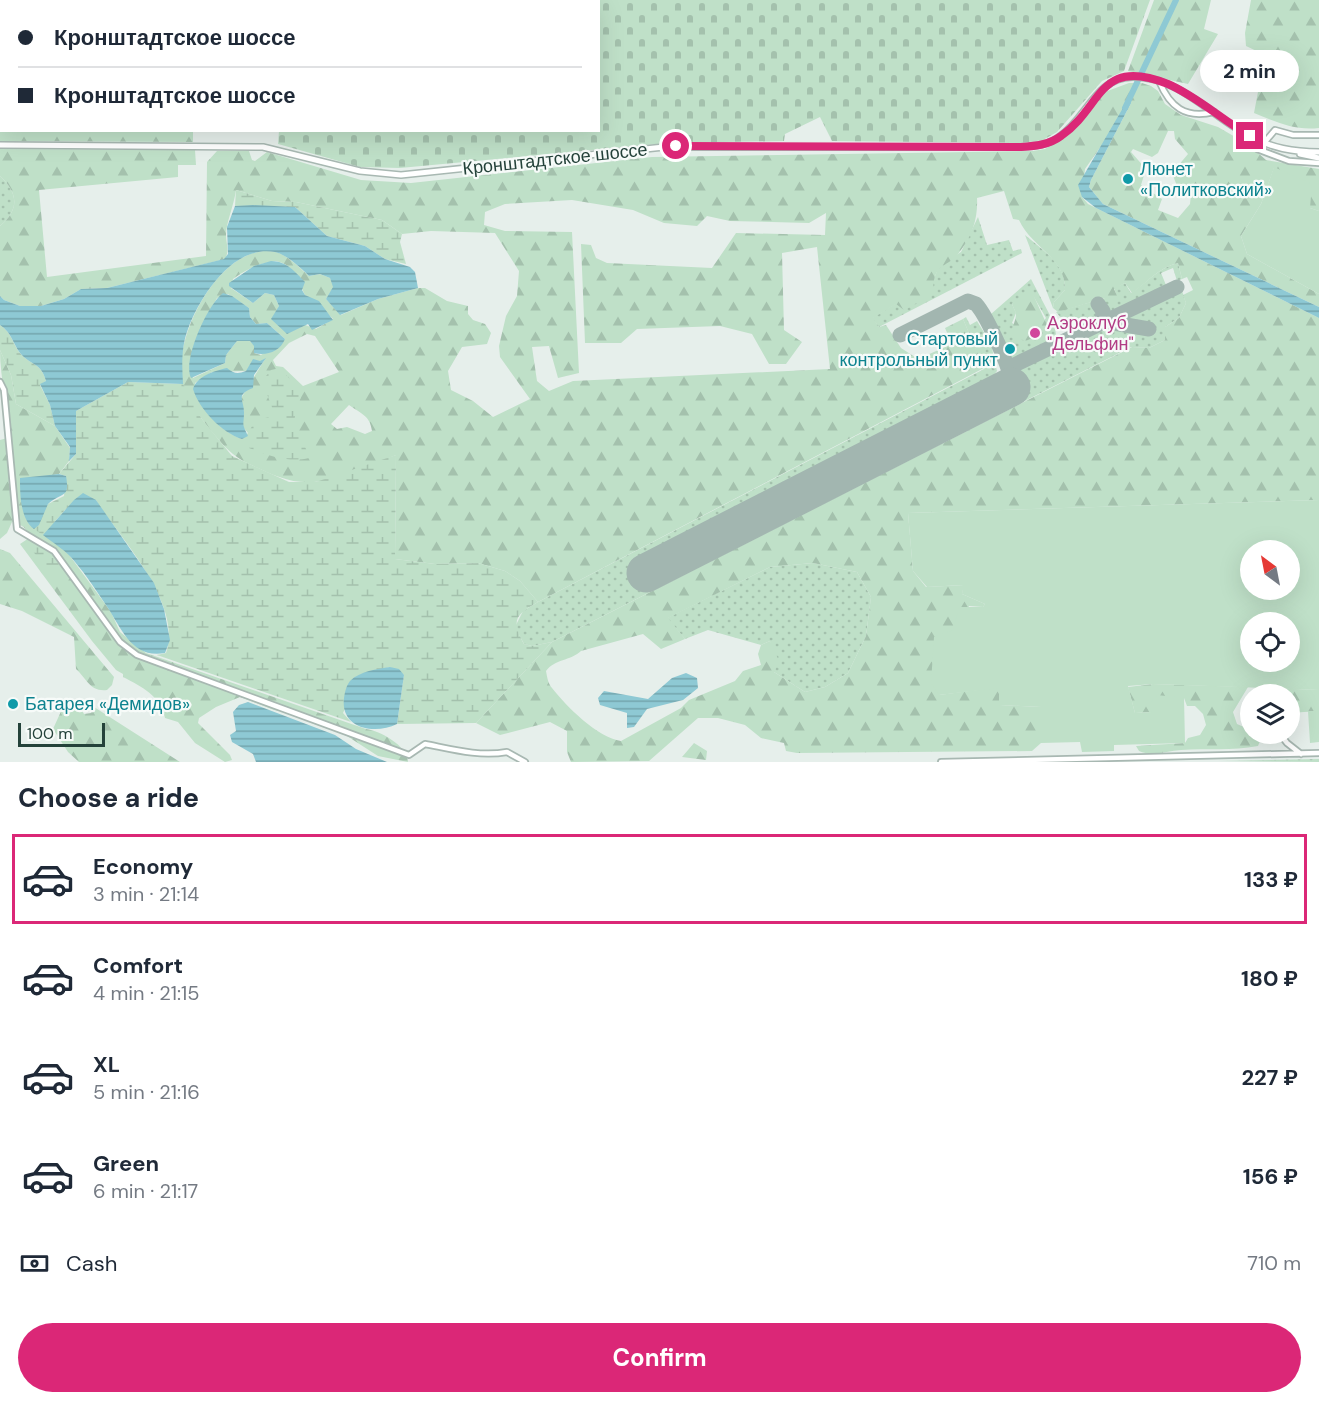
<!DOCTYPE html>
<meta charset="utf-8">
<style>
body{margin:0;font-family:"DM Sans",sans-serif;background:#f2f2f3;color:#1f2937;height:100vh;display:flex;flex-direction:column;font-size:22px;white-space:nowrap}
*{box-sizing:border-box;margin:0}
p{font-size:20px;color:#747a83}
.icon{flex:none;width:33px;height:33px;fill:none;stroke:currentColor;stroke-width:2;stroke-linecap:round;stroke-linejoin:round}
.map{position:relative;height:762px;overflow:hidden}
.sheet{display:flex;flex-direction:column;background:#fff;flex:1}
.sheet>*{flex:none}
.top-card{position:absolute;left:0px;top:0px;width:600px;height:132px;box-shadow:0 6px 24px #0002;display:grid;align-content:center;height:132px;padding:0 18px;background:#fff}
.needle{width:39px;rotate:328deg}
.buttons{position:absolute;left:1240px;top:540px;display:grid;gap:12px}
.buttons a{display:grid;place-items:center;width:60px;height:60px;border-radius:50%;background:#fff;box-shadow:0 6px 24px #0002;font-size:30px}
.scale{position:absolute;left:18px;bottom:15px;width:87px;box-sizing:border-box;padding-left:6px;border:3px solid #24423a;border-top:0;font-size:16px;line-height:21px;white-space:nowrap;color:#24423a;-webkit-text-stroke:4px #f7fbf9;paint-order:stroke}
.end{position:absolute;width:27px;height:27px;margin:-14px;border:8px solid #db2777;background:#fff;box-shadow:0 0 0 3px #fff}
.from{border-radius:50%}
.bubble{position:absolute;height:42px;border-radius:21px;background:#fff;box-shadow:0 6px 24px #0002;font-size:20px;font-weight:700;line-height:42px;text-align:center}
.top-card b{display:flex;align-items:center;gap:21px;height:57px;font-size:22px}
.top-card b+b{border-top:2px solid #e0e1e3}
.top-card i{width:15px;height:15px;background:#1f2937}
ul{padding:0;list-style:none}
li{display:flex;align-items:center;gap:18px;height:90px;margin:0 12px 9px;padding:0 6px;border:3px solid transparent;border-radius:0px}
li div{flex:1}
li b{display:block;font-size:22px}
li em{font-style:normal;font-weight:700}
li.current{border-color:#db2777}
li>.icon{width:54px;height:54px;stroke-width:1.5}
h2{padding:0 18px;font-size:27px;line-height:72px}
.pay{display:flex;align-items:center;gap:15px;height:66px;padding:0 18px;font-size:22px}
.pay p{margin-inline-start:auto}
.cta{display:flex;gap:12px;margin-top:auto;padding:12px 18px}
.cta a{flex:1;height:69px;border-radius:36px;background:#db2777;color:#fff;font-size:24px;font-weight:700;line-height:69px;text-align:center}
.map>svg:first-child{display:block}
.grass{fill:url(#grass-dots);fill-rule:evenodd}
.forest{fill:url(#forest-firs);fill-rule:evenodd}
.wetland{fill:url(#wetland-marsh)}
.cemetery{fill:url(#cemetery-stones)}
.garden{fill:#bfe0c8;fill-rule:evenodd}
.water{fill:url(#water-rules)}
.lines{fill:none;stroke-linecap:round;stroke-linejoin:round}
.canal{stroke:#8ec9d4;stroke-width:6}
.taxiway{stroke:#a2b6b0;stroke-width:15}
.runway{stroke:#a2b6b0;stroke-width:39}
.minor-casing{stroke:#a8b8b2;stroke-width:8}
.tertiary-casing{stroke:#a8b8b2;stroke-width:8}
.minor{stroke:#fff;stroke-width:4.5}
.tertiary{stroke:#fff;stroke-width:5}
.route{stroke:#db2777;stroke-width:8}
.culture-dot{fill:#0f9aa8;stroke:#f7fbf9;stroke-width:2}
.hotel-dot{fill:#d1479c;stroke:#f7fbf9;stroke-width:2}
.labels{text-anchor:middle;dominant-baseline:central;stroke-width:4.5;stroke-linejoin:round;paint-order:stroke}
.street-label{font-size:18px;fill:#24423a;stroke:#f7fbf9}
.culture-label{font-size:18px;fill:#0d838f;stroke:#f7fbf9;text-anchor:start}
.hotel-label{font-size:18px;fill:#b23c85;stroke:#f7fbf9;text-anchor:start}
</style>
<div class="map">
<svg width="1319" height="762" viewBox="0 0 1319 762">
<defs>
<pattern id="grass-dots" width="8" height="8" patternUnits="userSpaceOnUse" patternTransform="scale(1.5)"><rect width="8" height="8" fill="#bfe0c8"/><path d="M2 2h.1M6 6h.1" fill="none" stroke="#a4c1ad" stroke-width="1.8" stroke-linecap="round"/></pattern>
<pattern id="forest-firs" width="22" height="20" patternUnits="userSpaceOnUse" patternTransform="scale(1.5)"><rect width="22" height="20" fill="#bfe0c8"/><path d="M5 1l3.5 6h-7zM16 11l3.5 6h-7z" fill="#a4c1ad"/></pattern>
<pattern id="wetland-marsh" width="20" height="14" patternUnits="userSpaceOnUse" patternTransform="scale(1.5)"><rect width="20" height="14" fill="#bfe0c8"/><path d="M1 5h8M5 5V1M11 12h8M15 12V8" fill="none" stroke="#a4c1ad"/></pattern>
<pattern id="cemetery-stones" width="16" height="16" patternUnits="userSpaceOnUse" patternTransform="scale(1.5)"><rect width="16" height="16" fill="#bfe0c8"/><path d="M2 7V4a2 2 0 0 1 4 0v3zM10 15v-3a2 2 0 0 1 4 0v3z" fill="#a4c1ad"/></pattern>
<pattern id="water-rules" width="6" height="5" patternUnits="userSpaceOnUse" patternTransform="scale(1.5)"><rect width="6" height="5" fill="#8ec9d4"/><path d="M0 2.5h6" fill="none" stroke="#74a5ad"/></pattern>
</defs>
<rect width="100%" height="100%" fill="#e6efeb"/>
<path class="grass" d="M0,176c18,17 20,33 0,50z
M978,217l9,28 22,-5 4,11 8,-2 1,4 -143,74 -7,-9 61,-37 6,-15 22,-14z
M1025,235c17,15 41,28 40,55l-11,12 -1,6z
M1178,263l4,16 -5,2 -4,-13 -12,5 5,12 -4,7c-32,15 -65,37 -101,26l-5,-6 49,-14 12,-1 -3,-9 11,-5 6,10c17,-11 27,-25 47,-30z
M1031,279l23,44 2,11 -4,8 -33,16h-7l-3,-3 6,-4 -4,-8 -6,2 -14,-31zM1031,292l15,26 -9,11 -8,4 -17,-10 4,-10 -4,-9z
M1181,288l5,15 -7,15 -14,9v13l-16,8 -18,-1 -579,295 -20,4 -8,-2 -9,-17 8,-16 15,-9 446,-233 -21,-50 3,-2 4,8 7,-4 14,23 6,27 -7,9 -359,184 13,26 385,-197 -13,-26 43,-23z
M813,563l44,9 14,25 -5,39 -18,37 -23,14 -20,5 -31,-20 -4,-31 -9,4 -53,-15 -23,9 -18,-21 103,-51z
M1319,759v3l-102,-1z"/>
<path class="forest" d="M0,0l8,1 -6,1v128l191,1v11l-193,-1z
M1154,0h57l-7,29 14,5 -30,50 -60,-13z
M1251,0h68v128c-24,3 -43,-6 -65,-15l11,-58 -19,-9 -1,-13z
M1129,83h13l9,3 7,5 7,13 16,11 37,12 31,18 17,15 53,9v42l-9,-3 -36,-40 -13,36 -20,32 6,18 72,40v13l-216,-103 -14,-17 2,-7 40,-77 -46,66 -3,28 6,7 231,114v182l-411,13 5,58 13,16 38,-2 -2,9 23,10 -2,3 -14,-1 -30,89 60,-8 1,18 41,2v36l-9,8 -235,2 -11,-2 -2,-8 -23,-5 -16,-13 -27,-7h-20l-49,43 -78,1 -4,-10v-21l-17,-9 -50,13 -24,-12 76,-81 580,-295 17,1 16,-8v-13l14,-9 7,-15 -3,-8 10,-5 -6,-13 -5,2 -4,-16c-20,5 -30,19 -46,30l-7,-10 -11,6 4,9 -8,2 -5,-2 -47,14 -5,-4 1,-6 11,-12c1,-32 -34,-43 -46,-70l-6,-1 -9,-28 -27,7c1,19 -4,36 -16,52 -14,21 -28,9 -28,44l-29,16 -8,-6 -23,14 6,9 7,-2 15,23 17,11 34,-15 -7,-16 18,-9 21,49 -446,234 -18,-21 -15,-10 -27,-8 -43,1 -40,-5 1,-104c-25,10 -55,25 -82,27 -25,2 -43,-8 -65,-18 -17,-8 -25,-18 -37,-32 -11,-14 -24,-29 -29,-47 -13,-45 38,-145 93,-133 11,3 24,16 33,24l11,-2 10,4 4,9 -8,12 15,16 37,-16 40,-11h7l22,13 21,5v8l5,6 12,4 6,9 -4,11 -25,3 -14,24 3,19 22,11 20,16 37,-18 -30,-42 -1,-11 7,-30 11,-20 2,-25 -24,-38 -64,-2 -29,3 -20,-14 -86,-18 -24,-1 -36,-11c-2,15 -10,33 -10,45 0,9 4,15 -1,24l-118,29 -26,1 -17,10 -23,7h-21l-16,-6 -4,-4v-70c20,-17 18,-33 0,-50v-27l195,1 1,15h-18v12l-139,13 8,87 159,-21 1,-94 10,-11h32l3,9 3,1 12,-9 94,28 50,3 241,-26 381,-6 12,-2 24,-15 33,-41zM1168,131h6l1,8 13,15 -16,19 5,13 14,8 -1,10 -12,14 -20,-8 4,-11 -21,-14 5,-16 -15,-17 2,-3 19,8 6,-4zM572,200l61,10 31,13 33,3 10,-10 23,5 79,2 17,-10 -1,22 -89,-2 -24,35 -105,-5 -11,-5 -5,-13 -10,-1 4,99h36l16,-14 83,-3 32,8 17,30h17l16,-22 -18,-12 -2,-77 35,-6 13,122 -257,12 -24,10 -12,-10 -5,-34 17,-1 9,32 21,-5 -7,-141 -67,-1 -21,-6 1,-13 20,-8zM276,261c19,4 22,19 29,34l9,5 19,19 -17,10 -40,-15 3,-8 -5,-11 -9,-2 -12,10 -22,-15 2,-9c14,-10 26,-16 43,-18zM228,294l21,14 1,9 6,7 11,-1 18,16 -24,16 -7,-2v-8l-4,-4h-13l-11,14 -1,8 -32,15 4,-41 20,-39zM307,334l8,2 24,36 -36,14 -20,-19 -7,-1 -3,-6 16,-17zM265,359l-25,41 4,12 -2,14 6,7 -6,6c-24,-9 -43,-32 -47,-56l17,-11 34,-1zM349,405c12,9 21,10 23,26l-7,3 -18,-7 -10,2 -6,-5zM813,563l44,9 14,25 -5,39 -18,37 -23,14 -20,5 -31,-20 5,-11 -9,-20 -9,4 -3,9 3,11 -18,6 -8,10 -46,19 -8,8 -60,33c-23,-3 -55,-35 -69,-53 -4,-4 -5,-12 -6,-17 9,-12 24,-10 35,-20l62,-17 18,15 24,-10 -17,-21 102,-51z
M1027,291l5,1 15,33v4l-7,4 -3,-4 -7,3 2,6 -6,3c-22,-7 -10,-16 -10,-27 -1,-4 -3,-7 -4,-10z
M0,350l11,25 5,29 39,22 15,22 -1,13 -10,13 -23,4 31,74 44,60 9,20 26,21 220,76c14,2 41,16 42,33l-30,-6 -31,-20 -42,-20 -31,-6 -34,-13 -24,10 -17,11 -1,5 32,32 2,5 -7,2 -30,-19 -17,-21 -13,-4c-4,-22 -23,-31 -42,-41v-3l-7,-4 -24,-29 -72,-97 9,-6c-1,-11 -8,-13 -17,-16l-5,11 -7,6v-99l11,-3c-3,-30 -11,-57 -11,-87z
M0,549l10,4 104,124 -2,8 -5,5c-17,2 -20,-11 -31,-21l-2,-32 -52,-26 -22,-7z
M1153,684l95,3 -15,25 4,12 14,6v4h6l3,7 -2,5c-26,5 -51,2 -77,4 -14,1 -29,7 -42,1l-3,-5 49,-3 3,-5 12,-3 6,-10 -3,-11 -8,-8h-8l-3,-8 -32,14 -17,1 -7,-26z
M1271,688l48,2v21l-29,2v-19h-19z
M69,703l10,3 5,8 7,-1 3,-6 86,55h-101l-11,-10 -15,-23 10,-22z
M694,743l13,8 -1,9 -24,-3z"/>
<path class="wetland" d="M236,190l36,11 24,1 86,18 20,14 -2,8 6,22 -21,-5 -20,-13 -38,-10 -32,-29 -60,-1z
M0,325c12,8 12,18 20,28 11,13 21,9 26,28l-6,4 10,20 5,21 -39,-22 -5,-29 -11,-25z
M280,368l16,18 5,11c-15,40 -1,28 8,61 -20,5 -42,-3 -60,-10v-16l6,-12 20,-4 -8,-22 -1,-18 5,-6z
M128,382l55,2 18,34 31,38 57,26h27l80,-27 -1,104 40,5 43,-1 27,8 15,10 18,21c-23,13 -27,18 -14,42l8,2 20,-4 -76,81 -79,1 7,-49 -14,-8 -30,8 -17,38 8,9 -194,-67 9,-2c14,-40 -26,-91 -48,-122 -8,-11 -17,-20 -22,-31l-31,10 -22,25 -9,-6 5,-4 9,-21 16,-8 2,-20 -7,-2 17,-20v-43z
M39,544l24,21 -2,5h-13l-17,-21z"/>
<path class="cemetery" d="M294,0h856l-26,71 -22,10 -45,51 -14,8 -21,3 -190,-2 -12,-24 -35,17 -1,7 -117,2 -267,25 -40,-1 -82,-23 1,-13 319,-1v-128z"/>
<path class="garden" d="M1274,167l38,17 -2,24 9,3v83l-72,-40 -6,-18 20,-32z
M1319,500v190l-166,-6 -25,2 7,27 16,-1 1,-11 5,-6 27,3 1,45 -71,2v6l-32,1 -2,-10 -39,1v-36l-42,-2v-17l-60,7 -8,-12 3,-46 19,-7 6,-23h24l2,-3 -23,-10 1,-9 -36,2 -14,-16 -5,-58zM1290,550v40h-39v-40zM1251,622h39v40h-39z
M1319,711v31l-9,1 -2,-32z"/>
<path class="water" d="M1127,101l4,2 -40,77 -2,7 14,17 216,103v11l-223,-110 -14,-11 -4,-12z
M253,205l42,2 32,29 38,10 20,13 25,8 5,5 3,16 -40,11 -38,16 -14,-16 7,-12 -3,-9 -10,-4 -11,2c-9,-9 -22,-21 -34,-24 -41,-8 -75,44 -87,77 -7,18 -6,37 -5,55l-55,-2 -52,29v43l-7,7 1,-14 -15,-21 -5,-21 -10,-21 6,-3c-5,-19 -15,-15 -26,-28 -8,-11 -8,-20 -20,-28v-29l4,4 16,6h21l23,-7 17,-10 26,-1 117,-29 4,-5 -1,-27 8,-21z
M271,261c16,0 24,11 34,21l-3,8 3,5 14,6 14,19 -21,10 -4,-6 -21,10 -16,-15 8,-13 -5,-11 -9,-2 -12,10 -24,-17v-3l25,-17z
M223,293l9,3 17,12 1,9 6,7 11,-1 18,16c-5,13 -19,17 -31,14v-7l-4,-5h-13l-11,14 -1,8 -34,15c-9,-18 17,-74 32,-85z
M266,358l-12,17 -1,13c-18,7 -9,12 -9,24 0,15 -3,9 4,24l-6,3c-20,-6 -43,-30 -49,-50 4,-13 21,-18 34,-21 7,6 11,6 19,3l7,-12 7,2z
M59,474l7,2c4,23 -4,16 -18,28l-9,21 -5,4c-14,-10 -14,-36 -14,-51z
M83,493l13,7 58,83 10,26 6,31 -5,13c-32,6 -43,-23 -57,-45 -11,-16 -21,-32 -33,-46 -9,-12 -21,-18 -32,-27l31,-35z
M390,667l9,2 5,6 -7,49c-22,11 -57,5 -53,-26 1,-6 2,-12 6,-17 10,-10 27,-12 40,-14z
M686,673l11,5 1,10 -15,12 -36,9 -13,18 -7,1v-15l-27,-8 -2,-7 6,-7 44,8 24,-21z
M248,702l87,33 21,14 31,13h-131l-3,-8 -21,-12 -2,-7 6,-4 -3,-19 6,-7z"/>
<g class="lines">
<path class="canal" d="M1125,108l51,-108"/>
<path class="taxiway" d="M1098,304l5,7 -1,10 47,8
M900,335l68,-34 8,3c10,11 38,69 35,83
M1008,368l169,-81"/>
<path class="runway" d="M646,573l365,-186"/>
<g class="minor-casing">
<path id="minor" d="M1159,81c11,26 26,38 55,31
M1257,140v9l32,12 30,2
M1264,143l11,-13 18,5h26
M0,382l4,8 13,139 37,22 66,91 17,13 272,100 16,-11c26,5 54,13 82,8l18,10
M1280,734l7,9 14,11
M941,762l378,-9"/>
</g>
<g class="tertiary-casing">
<path id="tertiary" d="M0,145l263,2 97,24 41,4 263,-28h357c14,-1 28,-2 39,-11 27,-18 35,-58 72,-59 45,-2 79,39 117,59 23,12 44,16 70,16
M1300,154l19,4"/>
</g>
<use href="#minor" class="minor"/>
<use href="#tertiary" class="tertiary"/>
</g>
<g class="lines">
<path class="route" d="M676,146l345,1c14,-1 28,-2 40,-11 42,-29 37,-80 107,-52 30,13 54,36 82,52"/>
</g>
<g class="culture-dot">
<circle cx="1128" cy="179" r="6"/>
<circle cx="1010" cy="349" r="6"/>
<circle cx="13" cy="704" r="6"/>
</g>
<circle class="hotel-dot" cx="1035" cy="333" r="6"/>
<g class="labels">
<g class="street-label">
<text transform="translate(555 159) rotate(-6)">Кронштадтское шоссе</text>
</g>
<g class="culture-label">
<text x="1140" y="169">Люнет<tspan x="1140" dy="21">«Политковский»</tspan></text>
<text x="998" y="339" text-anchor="end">Стартовый<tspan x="998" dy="21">контрольный пункт</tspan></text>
<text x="25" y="704">Батарея «Демидов»</text>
</g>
<g class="hotel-label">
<text x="1047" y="323">Аэроклуб<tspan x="1047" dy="21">"Дельфин"</tspan></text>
</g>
</g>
</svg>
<div class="buttons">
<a><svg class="needle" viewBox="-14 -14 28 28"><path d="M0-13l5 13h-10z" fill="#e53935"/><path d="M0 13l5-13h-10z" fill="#747a83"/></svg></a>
<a><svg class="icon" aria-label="locate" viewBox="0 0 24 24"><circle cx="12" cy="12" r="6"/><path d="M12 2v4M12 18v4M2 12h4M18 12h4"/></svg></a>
<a><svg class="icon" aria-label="layers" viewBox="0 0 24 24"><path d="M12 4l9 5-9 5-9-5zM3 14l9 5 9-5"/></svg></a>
</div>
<div class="scale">100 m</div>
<i class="end from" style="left:676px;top:146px"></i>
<i class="end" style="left:1250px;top:136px"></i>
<div class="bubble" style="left:1200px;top:50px;width:99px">2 min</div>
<div class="top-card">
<b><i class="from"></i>Кронштадтское шоссе</b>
<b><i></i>Кронштадтское шоссе</b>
</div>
</div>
<section class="sheet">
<h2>Choose a ride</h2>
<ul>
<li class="current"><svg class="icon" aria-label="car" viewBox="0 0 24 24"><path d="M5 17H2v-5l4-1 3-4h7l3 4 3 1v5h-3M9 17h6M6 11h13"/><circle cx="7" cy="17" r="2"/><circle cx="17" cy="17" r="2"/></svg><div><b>Economy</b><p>3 min · 21:14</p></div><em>133 ₽</em></li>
<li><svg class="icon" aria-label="car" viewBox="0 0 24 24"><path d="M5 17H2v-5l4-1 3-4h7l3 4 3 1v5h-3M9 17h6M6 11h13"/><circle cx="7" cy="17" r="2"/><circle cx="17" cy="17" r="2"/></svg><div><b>Comfort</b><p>4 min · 21:15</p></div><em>180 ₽</em></li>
<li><svg class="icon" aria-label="car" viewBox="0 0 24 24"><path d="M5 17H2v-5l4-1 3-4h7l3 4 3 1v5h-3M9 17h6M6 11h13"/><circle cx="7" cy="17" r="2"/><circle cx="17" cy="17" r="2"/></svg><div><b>XL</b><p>5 min · 21:16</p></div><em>227 ₽</em></li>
<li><svg class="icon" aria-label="car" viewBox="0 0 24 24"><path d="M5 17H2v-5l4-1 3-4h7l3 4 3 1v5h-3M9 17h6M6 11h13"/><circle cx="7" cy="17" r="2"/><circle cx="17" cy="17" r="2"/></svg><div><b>Green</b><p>6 min · 21:17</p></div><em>156 ₽</em></li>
</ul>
<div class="pay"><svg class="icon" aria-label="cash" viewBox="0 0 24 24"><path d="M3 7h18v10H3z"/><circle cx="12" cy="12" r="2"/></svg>Cash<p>710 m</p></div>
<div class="cta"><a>Confirm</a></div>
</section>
